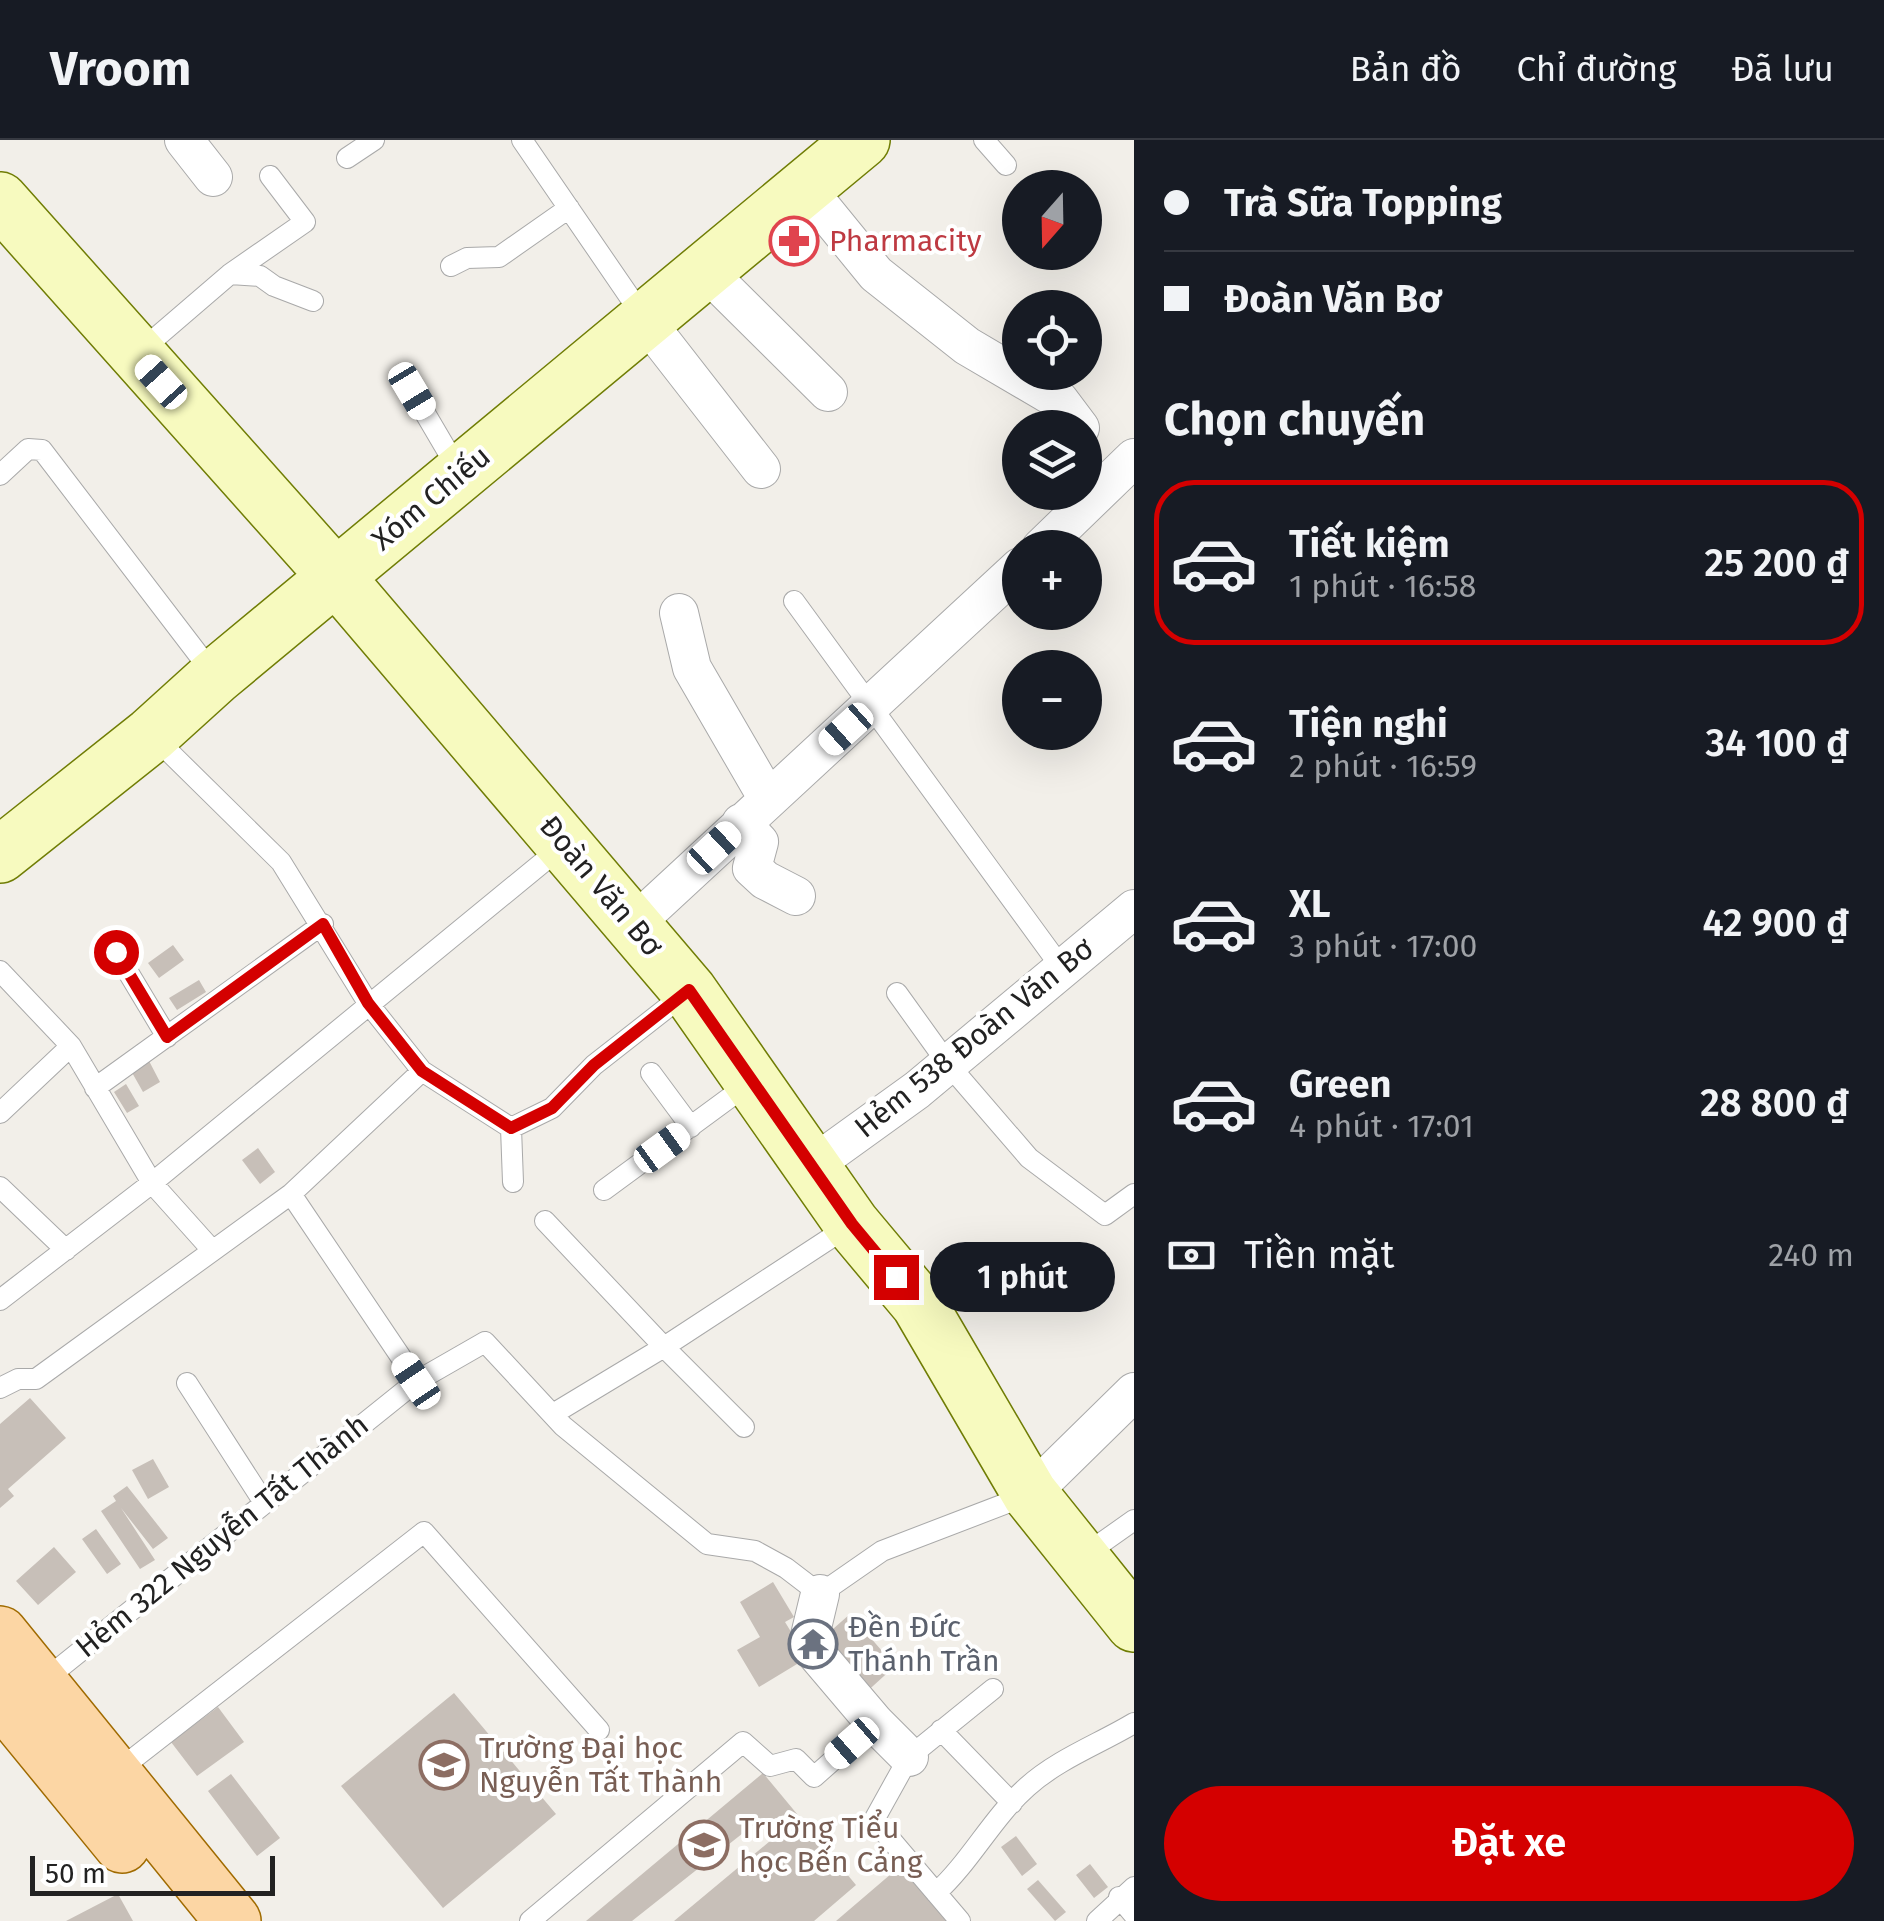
<!DOCTYPE html>
<html lang="vi">
<meta charset="utf-8">
<style>
body{margin:0;font-family:"Fira Sans",sans-serif;background:#242831;color:#f1f3f6;height:100vh;display:flex;flex-direction:column;font-size:38px;white-space:nowrap}
*{box-sizing:border-box;margin:0}
p{font-size:32px;color:#9ea1a6}
.icon{flex:none;width:55px;height:55px;fill:none;stroke:currentColor;stroke-width:2;stroke-linecap:round;stroke-linejoin:round}
.map{position:relative;flex:1;overflow:hidden}
.side{display:flex;flex-direction:column;background:#171b24;width:750px}
.side>*{flex:none}
.guide{display:grid;align-content:center;height:220px;padding:0 30px;background:#171b24}
.needle{width:65px;rotate:200deg}
.controls{position:absolute;left:1002px;top:30px;display:grid;gap:20px}
.controls a{display:grid;place-items:center;width:100px;height:100px;border-radius:50%;background:#171b24;box-shadow:0 10px 40px #0002;font-size:50px}
.scale{position:absolute;left:30px;bottom:25px;width:245px;box-sizing:border-box;padding-left:10px;border:5px solid #222;border-top:0;font-size:28px;line-height:35px;white-space:nowrap;color:#222;-webkit-text-stroke:8px #fff;paint-order:stroke}
.end{position:absolute;width:45px;height:45px;margin:-22px;border:12px solid #d40000;background:#fff;box-shadow:0 0 0 5px #fff}
.from{border-radius:50%}
.bubble{position:absolute;height:70px;border-radius:35px;background:#171b24;box-shadow:0 10px 40px #0002;font-size:32px;font-weight:600;line-height:70px;text-align:center}
.car{position:absolute;width:30px;height:60px;margin:-30px -15px;border-radius:12px;box-shadow:0 0 8px 2px #0007;background:linear-gradient(#fff 24%,#345 0 40%,#fff 0 76%,#345 0 86%,#fff 0)}
.guide b{display:flex;align-items:center;gap:35px;height:95px;font-size:38px}
.guide b+b{border-top:2px solid #363941}
.guide i{width:25px;height:25px;background:#f1f3f6}
ul{padding:0;list-style:none}
li{display:flex;align-items:center;gap:30px;height:165px;margin:0 20px 15px;padding:0 10px;border:5px solid transparent;border-radius:40px}
li div{flex:1}
li b{display:block;font-size:38px}
li em{font-style:normal;font-weight:600}
li.selected{border-color:#d40000}
li>.icon{width:90px;height:90px;stroke-width:1.5}
h2{padding:0 30px;font-size:45px;line-height:120px}
.pay{display:flex;align-items:center;gap:25px;height:110px;padding:0 30px;font-size:38px}
.pay p{margin-inline-start:auto}
.button{display:flex;gap:20px;margin-top:auto;padding:20px 30px}
.button a{flex:1;height:115px;border-radius:60px;background:#d40000;color:#fff;font-size:40px;font-weight:600;line-height:115px;text-align:center}
header{display:flex;align-items:center;gap:60px;box-sizing:border-box;height:140px;padding:0 50px;background:#171b24;border-bottom:2px solid #363941}
header strong{font-size:48px}
nav{display:flex;gap:55px;margin-inline-start:auto;font-size:35px}
main{display:flex;flex:1;min-height:0}
.map>svg:first-child{display:block}
.building{fill:#c7bfb8}
.lines{fill:none;stroke-linecap:round;stroke-linejoin:round}
.lane-casing{stroke:#a9a9a9;stroke-width:22}
.street-casing{stroke:#a9a9a9;stroke-width:40}
.secondary-casing{stroke:#707d05;stroke-width:58}
.primary-casing{stroke:#a06b00;stroke-width:58}
.lane{stroke:#fff;stroke-width:20}
.street{stroke:#fff;stroke-width:38}
.secondary{stroke:#f7fabf;stroke-width:55}
.primary{stroke:#fcd6a4;stroke-width:55}
.route{stroke:#d40000;stroke-width:12}
.labels{text-anchor:middle;dominant-baseline:central;stroke-width:8;stroke-linejoin:round;paint-order:stroke}
.health-label{font-size:30px;fill:#be3a42;stroke:#fff;text-anchor:start}
.street-label{font-size:30px;fill:#222;stroke:#fff}
.worship-label{font-size:30px;fill:#5b616d;stroke:#fff;text-anchor:start}
.education-label{font-size:30px;fill:#785e54;stroke:#fff;text-anchor:start}
</style>
<header>
<strong>Vroom</strong>
<nav><a>Bản đồ</a><a>Chỉ đường</a><a>Đã lưu</a></nav>
</header>
<main>
<div class="map">
<svg width="1134" height="1781" viewBox="0 0 1134 1781">
<rect width="100%" height="100%" fill="#f2efe9"/>
<path class="building" d="M173,805l11,15 -25,18 -11,-15z
M199,840l7,12 -29,18 -8,-12z
M148,919l12,23 -17,10 -13,-23z
M126,944l13,22 -12,7 -13,-21z
M258,1008l17,24 -15,12 -18,-24z
M30,1258l36,40 -58,51 6,7 -14,12v-84z
M153,1319l16,28 -21,12 -16,-29z
M127,1346l41,52 -15,11 -32,-41 34,52 -15,9 -39,-58 15,-10 -3,-5z
M96,1389l25,35 -14,10 -25,-35z
M54,1407l22,25 -38,33 -22,-24z
M773,1442l21,35 -9,5 22,36 -48,29 -22,-37 23,-13 -20,-35z
M850,1474l45,52 -33,30 -46,-52z
M454,1553l102,121 -113,94 -102,-122z
M218,1567l26,35 -47,34 -26,-34z
M763,1633l93,112 -42,36h-140l102,-85 -14,-18 -130,103h-46z
M231,1634l49,64 -23,18 -49,-65z
M1016,1696l21,28 -15,12 -21,-29z
M905,1722l50,59h-119z
M1090,1724l18,23 -14,11 -18,-23z
M1038,1740l28,32 -11,9 -28,-32z
M118,1754l15,27h-67z"/>
<g class="lines">
<g class="lane-casing">
<path id="lane" d="M522,0l122,178
M984,0l22,25
M347,18l27,-18
M451,126l16,-8 32,-1 70,-49
M230,134l30,2 14,10 39,15
M138,213l92,-79 75,-52 -35,-46
M412,251l47,80
M0,335l28,-26 14,1 172,225
M794,461l267,366
M153,596l128,126 87,141 54,68 89,57 2,54
M116,812l51,85
M0,831l71,75 81,137 60,67
M897,853l51,71 81,94 76,57 29,-21
M651,933l40,54
M95,948l228,-164
M0,973l71,-67
M511,988l41,-20 42,-43 92,-72
M0,1047l66,63
M604,1050l147,-108
M545,1081l119,126 188,-123
M0,1160l152,-117 412,-338
M417,1241l68,-39 78,84 144,118 48,7 31,17 34,26 62,-43 146,-56
M187,1243l76,118
M0,1248l18,-9h18l255,-185 131,-123
M553,1274l111,-67 80,80
M1083,1416l51,-36
M42,1542l375,-301 -126,-187
M941,1590l71,73
M115,1633l309,-241 175,198
M936,1753c35,-32 56,-75 91,-106 31,-28 72,-43 107,-64
M1119,1757l15,18
M530,1781l213,-179 27,24 26,-7 18,18 61,-54
M960,1781l-86,-101 35,-63 84,-68
M1097,1781l37,-34"/>
</g>
<g class="street-casing">
<path id="street" d="M184,0l29,37
M805,47l71,87 91,72 92,54 21,28
M705,130l123,122
M645,180l116,149
M1041,408l93,-90
M679,473l13,55 76,131
M741,683l18,19 -7,26 13,12 31,16
M634,784l386,-357
M813,1025l104,-75 217,-181
M1030,1354l104,-102
M820,1454l-12,50 67,79 34,34"/>
</g>
<g class="secondary-casing">
<path id="secondary" d="M0,60l337,378 352,413 163,233 67,80 111,190 104,130
M0,715l151,-120 64,-58 647,-537"/>
</g>
<g class="primary-casing">
<path id="primary" d="M0,1494l233,287
M0,1556l122,149"/>
</g>
<use href="#lane" class="lane"/>
<use href="#street" class="street"/>
<use href="#secondary" class="secondary"/>
<use href="#primary" class="primary"/>
</g>
<g class="lines">
<path class="route" d="M116,812l51,85 156,-113 45,79 54,68 89,57 41,-20 42,-43 95,-75 163,234 44,53"/>
</g>
<defs>
<g id="pharmacy-ring" transform="scale(2.5)"><circle r="9.5" fill="#fff" stroke="#e0444e" stroke-width="1.5"/><path d="M-2-6h4v4h4v4h-4v4h-4v-4h-4v-4h4Z" fill="#e0444e"/></g>
<g id="temple-ring" transform="scale(2.5)"><circle r="9.5" fill="#fff" stroke="#6b7280" stroke-width="1.5"/><path d="M0-6L5-2H3V0L6.5 2.5H4V6H1.5V3h-3V6H-4V2.5H-6.5L-3 0V-2H-5Z" fill="#6b7280"/></g>
<g id="university-ring" transform="scale(2.5)"><circle r="9.5" fill="#fff" stroke="#8d6e63" stroke-width="1.5"/><path d="M0-5L7-2L0 1L-7-2ZM-4 1L0 2.5L4 1V4Q0 6-4 4Z" fill="#8d6e63"/></g>
<g id="school-ring" transform="scale(2.5)"><circle r="9.5" fill="#fff" stroke="#8d6e63" stroke-width="1.5"/><path d="M0-5L7-2L0 1L-7-2ZM-4 1L0 2.5L4 1V4Q0 6-4 4Z" fill="#8d6e63"/></g>
</defs>
<g fill-rule="evenodd">
<use href="#pharmacy-ring" x="794" y="101"/>
<use href="#temple-ring" x="813" y="1504"/>
<use href="#university-ring" x="444" y="1625"/>
<use href="#school-ring" x="704" y="1705"/>
</g>
<g class="labels">
<g class="health-label">
<text x="829" y="101">Pharmacity</text>
</g>
<g class="street-label">
<text transform="translate(431 358) rotate(-40)">Xóm Chiếu</text>
<text transform="translate(601 746) rotate(50)">Đoàn Văn Bơ</text>
<text transform="translate(974 898) rotate(-39)">Hẻm 538 Đoàn Văn Bơ</text>
<text transform="translate(222 1396) rotate(-39)">Hẻm 322 Nguyễn Tất Thành</text>
</g>
<g class="worship-label">
<text x="848" y="1487">Đền Đức<tspan x="848" dy="34">Thánh Trần</tspan></text>
</g>
<g class="education-label">
<text x="479" y="1608">Trường Đại học<tspan x="479" dy="34">Nguyễn Tất Thành</tspan></text>
<text x="739" y="1688">Trường Tiểu<tspan x="739" dy="34">học Bến Cảng</tspan></text>
</g>
</g>
</svg>
<div class="controls">
<a><svg class="needle" viewBox="-14 -14 28 28"><path d="M0-13l5 13h-10z" fill="#e53935"/><path d="M0 13l5-13h-10z" fill="#9ea1a6"/></svg></a>
<a><svg class="icon" aria-label="locate" viewBox="0 0 24 24"><circle cx="12" cy="12" r="6"/><path d="M12 2v4M12 18v4M2 12h4M18 12h4"/></svg></a>
<a><svg class="icon" aria-label="layers" viewBox="0 0 24 24"><path d="M12 4l9 5-9 5-9-5zM3 14l9 5 9-5"/></svg></a>
<a>+</a>
<a>−</a>
</div>
<div class="scale">50 m</div>
<i class="end from" style="left:116px;top:812px"></i>
<i class="end" style="left:896px;top:1137px"></i>
<div class="bubble" style="left:930px;top:1102px;width:185px">1 phút</div>
<i class="car" style="left:161px;top:242px;rotate:318deg"></i>
<i class="car" style="left:412px;top:251px;rotate:149deg"></i>
<i class="car" style="left:846px;top:589px;rotate:228deg"></i>
<i class="car" style="left:714px;top:708px;rotate:47deg"></i>
<i class="car" style="left:662px;top:1008px;rotate:54deg"></i>
<i class="car" style="left:416px;top:1241px;rotate:326deg"></i>
<i class="car" style="left:852px;top:1603px;rotate:229deg"></i>
</div>
<section class="side">
<div class="guide">
<b><i class="from"></i>Trà Sữa Topping</b>
<b><i></i>Đoàn Văn Bơ</b>
</div>
<h2>Chọn chuyến</h2>
<ul>
<li class="selected"><svg class="icon" aria-label="car" viewBox="0 0 24 24"><path d="M5 17H2v-5l4-1 3-4h7l3 4 3 1v5h-3M9 17h6M6 11h13"/><circle cx="7" cy="17" r="2"/><circle cx="17" cy="17" r="2"/></svg><div><b>Tiết kiệm</b><p>1 phút · 16:58</p></div><em>25 200 ₫</em></li>
<li><svg class="icon" aria-label="car" viewBox="0 0 24 24"><path d="M5 17H2v-5l4-1 3-4h7l3 4 3 1v5h-3M9 17h6M6 11h13"/><circle cx="7" cy="17" r="2"/><circle cx="17" cy="17" r="2"/></svg><div><b>Tiện nghi</b><p>2 phút · 16:59</p></div><em>34 100 ₫</em></li>
<li><svg class="icon" aria-label="car" viewBox="0 0 24 24"><path d="M5 17H2v-5l4-1 3-4h7l3 4 3 1v5h-3M9 17h6M6 11h13"/><circle cx="7" cy="17" r="2"/><circle cx="17" cy="17" r="2"/></svg><div><b>XL</b><p>3 phút · 17:00</p></div><em>42 900 ₫</em></li>
<li><svg class="icon" aria-label="car" viewBox="0 0 24 24"><path d="M5 17H2v-5l4-1 3-4h7l3 4 3 1v5h-3M9 17h6M6 11h13"/><circle cx="7" cy="17" r="2"/><circle cx="17" cy="17" r="2"/></svg><div><b>Green</b><p>4 phút · 17:01</p></div><em>28 800 ₫</em></li>
</ul>
<div class="pay"><svg class="icon" aria-label="cash" viewBox="0 0 24 24"><path d="M3 7h18v10H3z"/><circle cx="12" cy="12" r="2"/></svg>Tiền mặt<p>240 m</p></div>
<div class="button"><a>Đặt xe</a></div>
</section>
</main>
